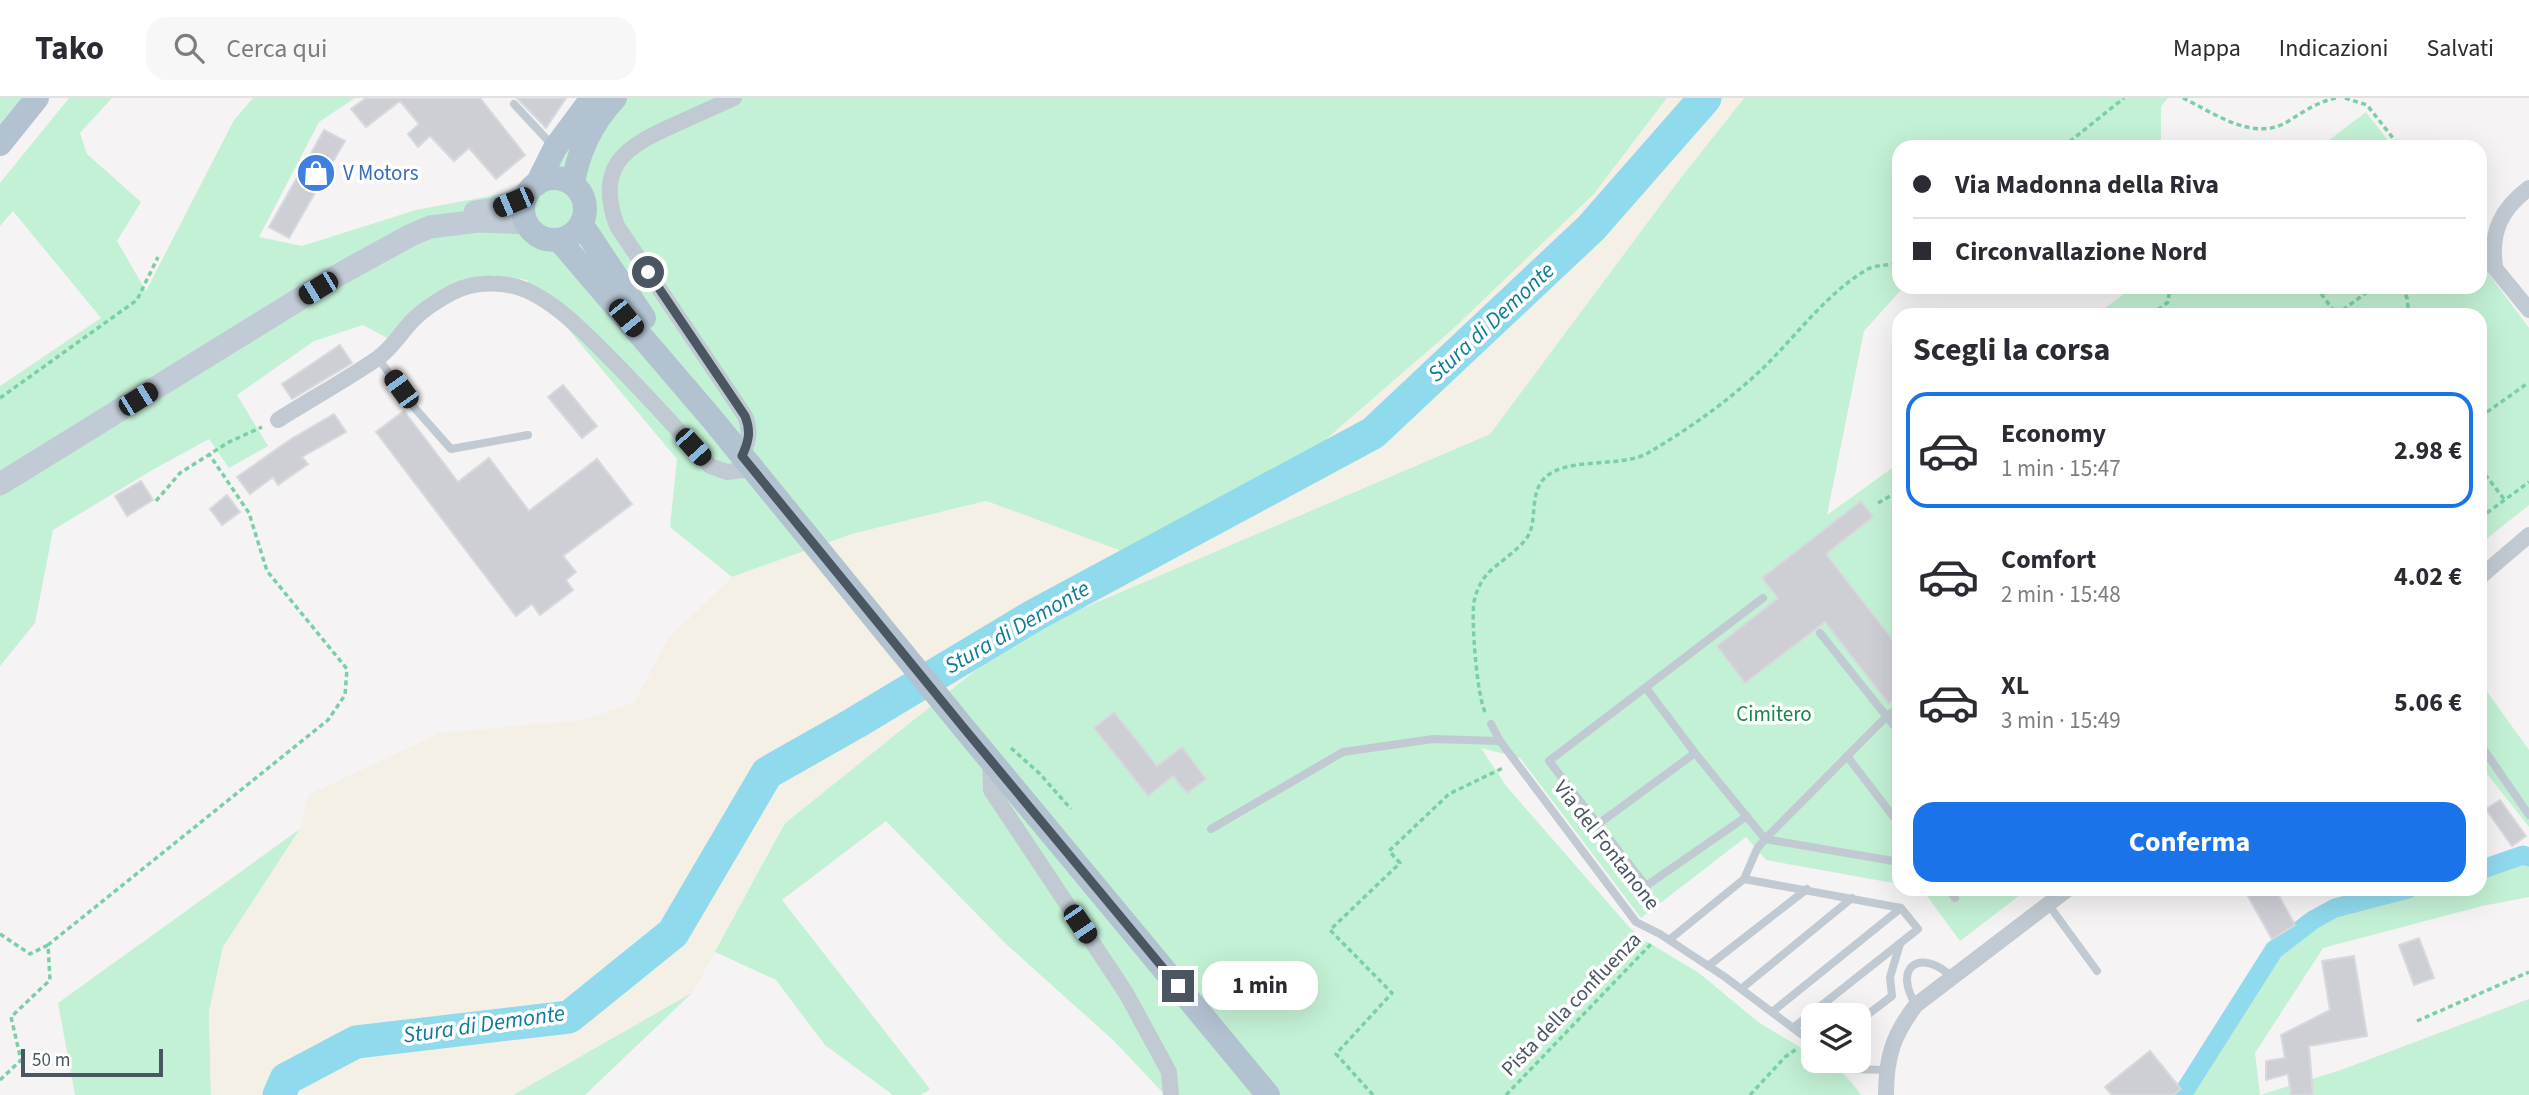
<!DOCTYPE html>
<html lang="it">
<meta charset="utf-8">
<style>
body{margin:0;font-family:"Source Sans 3",sans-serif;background:#f7f7f7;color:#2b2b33;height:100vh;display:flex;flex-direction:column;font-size:26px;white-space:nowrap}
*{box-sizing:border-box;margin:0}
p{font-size:23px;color:#7c7c81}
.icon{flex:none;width:38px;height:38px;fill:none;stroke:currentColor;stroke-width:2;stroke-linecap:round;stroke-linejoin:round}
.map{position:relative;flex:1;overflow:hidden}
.sheet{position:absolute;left:1892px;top:210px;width:595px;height:588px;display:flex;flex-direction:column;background:#fff;border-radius:21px;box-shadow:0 7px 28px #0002}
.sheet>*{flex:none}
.banner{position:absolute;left:1892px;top:42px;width:595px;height:154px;border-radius:21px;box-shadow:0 7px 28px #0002;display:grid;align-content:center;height:154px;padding:0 21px;background:#fff}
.fabs{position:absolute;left:1801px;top:905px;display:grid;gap:14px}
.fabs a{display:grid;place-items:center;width:70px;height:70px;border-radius:14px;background:#fff;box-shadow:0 7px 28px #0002;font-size:35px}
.scale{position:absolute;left:21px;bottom:18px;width:142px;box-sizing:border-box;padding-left:7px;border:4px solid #4a5661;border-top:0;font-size:19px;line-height:24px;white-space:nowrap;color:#4a5661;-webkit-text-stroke:5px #fff;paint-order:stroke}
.end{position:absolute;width:32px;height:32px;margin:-16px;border:9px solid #4a5661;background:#fff;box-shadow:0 0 0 4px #fff}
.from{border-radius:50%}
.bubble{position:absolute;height:49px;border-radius:21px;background:#fff;box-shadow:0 7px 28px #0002;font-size:23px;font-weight:700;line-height:49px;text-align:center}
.car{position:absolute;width:21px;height:42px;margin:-21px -10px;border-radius:9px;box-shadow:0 0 5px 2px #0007;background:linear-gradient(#222 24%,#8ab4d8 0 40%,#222 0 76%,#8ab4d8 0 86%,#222 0)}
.banner b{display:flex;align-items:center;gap:24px;height:66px;font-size:26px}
.banner b+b{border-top:2px solid #e1e1e2}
.banner i{width:18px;height:18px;background:#2b2b33}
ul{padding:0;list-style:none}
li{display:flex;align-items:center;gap:21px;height:116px;margin:0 14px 10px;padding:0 7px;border:4px solid transparent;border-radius:21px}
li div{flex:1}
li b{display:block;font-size:26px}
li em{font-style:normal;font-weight:700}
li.selected{border-color:#1a73e8}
li>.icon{width:63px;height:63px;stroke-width:1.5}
h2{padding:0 21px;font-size:32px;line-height:84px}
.action{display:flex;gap:14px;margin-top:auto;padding:14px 21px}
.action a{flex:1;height:80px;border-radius:21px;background:#1a73e8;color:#fff;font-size:28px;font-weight:700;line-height:80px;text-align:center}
header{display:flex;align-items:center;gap:42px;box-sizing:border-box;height:98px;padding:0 35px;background:#fff;border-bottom:2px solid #e1e1e2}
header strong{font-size:33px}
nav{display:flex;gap:38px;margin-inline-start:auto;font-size:24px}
.search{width:490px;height:63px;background:#f7f7f7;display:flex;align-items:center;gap:18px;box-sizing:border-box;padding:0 24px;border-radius:21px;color:#7c7c81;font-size:26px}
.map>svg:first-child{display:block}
.green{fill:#c3f1d5}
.sand{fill:#f5f0e5}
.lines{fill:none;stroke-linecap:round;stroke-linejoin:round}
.canal{stroke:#90daee;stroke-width:19}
.river{stroke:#90daee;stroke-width:33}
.building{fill:#cdcfd5;stroke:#d7d9de;stroke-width:2}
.path{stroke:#7ad0a6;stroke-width:3.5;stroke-dasharray:5 3.5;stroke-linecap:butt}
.service{stroke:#c1cad2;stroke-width:8}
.minor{stroke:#c1cad2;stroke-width:16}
.secondary{stroke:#c1cbd6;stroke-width:23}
.primary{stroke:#b3c2d1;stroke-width:24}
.route{stroke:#4a5661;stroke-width:9}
.labels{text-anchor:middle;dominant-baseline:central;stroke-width:7;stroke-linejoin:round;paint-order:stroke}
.shop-label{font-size:21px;fill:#366cbe;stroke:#fff;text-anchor:start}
.park-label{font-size:21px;fill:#17864f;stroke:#fff}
.street-label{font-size:21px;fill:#4a5661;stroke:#fff}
.water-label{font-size:23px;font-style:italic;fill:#0c7c9b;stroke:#fff}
</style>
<header>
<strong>Tako</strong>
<div class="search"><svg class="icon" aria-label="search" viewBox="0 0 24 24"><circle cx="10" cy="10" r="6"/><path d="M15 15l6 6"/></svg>Cerca qui</div>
<nav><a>Mappa</a><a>Indicazioni</a><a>Salvati</a></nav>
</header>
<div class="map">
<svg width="2529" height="997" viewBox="0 0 2529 997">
<rect width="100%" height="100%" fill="#f5f3f3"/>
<path class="green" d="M0,0h22l-22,28z
M69,0h43l-32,35 7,21 54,48 -24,39 29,50 88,-171 19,-22h102l-36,24 -60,115 43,9 114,-36 90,-17 27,-18 45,-77h1089l-73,96 -143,137 -129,112 -198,109 -138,-51 -134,33 -120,43 -62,-50 7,-68 -150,-179 -35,-5 -44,13 -59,51 -26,-14 -49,16 -77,54 31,51 -39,22 -20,-29 -55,30 -101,61 -18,93 -35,43v-280l101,-68 -88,-107 -13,15v-43z
M1744,0h424l-7,8v41h-262v140h9l-8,4 -36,40 -37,184 72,-52v421l-133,-24 -20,-23 -105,81 -121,-160 -39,-10 26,39 123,141 16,13 53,32 59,49 55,33v5c22,1 36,18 48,35h-696l-52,-55 -107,-96 -120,-123 -104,79 148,189 -10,6h-27l-68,-50 -49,-65 -63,-29 72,-128 233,-187 472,-202 189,-254z
M2366,14l27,35h-73z
M2480,164l49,66v177l-49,39v-229h-384l37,-28h347z
M2480,584l49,68v77l-49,-62z
M300,731l-77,118 -14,65 2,83h-136l-17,-92z
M2529,765v34l-47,9 -159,42 -68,105 5,42 81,-25 188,-71v96h-343l94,-146 55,-38 96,-22h49v-12z
M1922,791h106l-68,52z
M693,894l-108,103h-72z"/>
<path class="sand" d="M1667,0h77l-65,82 -189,254 -472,202 -233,187 -92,169 -180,103h-302l-2,-83 14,-65 77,-118 8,-34 132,-62 143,-13 52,-18 32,-62 65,-63 120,-43 134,-33 138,51 198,-109 129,-112 143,-137z"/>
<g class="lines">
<path class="canal" d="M2480,772l43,-15 6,2
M2182,997l92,-145 39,-30 22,-12 73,-19"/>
<path class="river" d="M279,997l7,-16 70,-37 213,-25 104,-84 94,-160 88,-50 178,-107 340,-183 218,-205 114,-130"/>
</g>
<path class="building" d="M366,0h114l45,57 -29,24 -27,-31 -15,13 -24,-25 -12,11 -10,-13 11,-10 -19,-23 -34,26 -15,-18z
M517,0h49l-20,30z
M324,32l21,11 -56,97 -20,-11z
M340,247l12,18 -60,36 -10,-15z
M563,287l34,41 -15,12 -34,-41z
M404,313l54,71 31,-24 40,53 68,-52 35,45 -69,52 13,16 -10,8 7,10 -33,25 -8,-11 -16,12 -140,-184z
M334,316l12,18 -44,25 6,7 -30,21 -5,-8 -23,17 -13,-17 54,-38z
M141,383l12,19 -26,16 -12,-20z
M227,397l13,17 -18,13 -12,-16z
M1861,403l12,16 -47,37 73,94v48l-10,8 -64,-82 -80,61 -28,-37 61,-48 -16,-20z
M1114,614l43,54 25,-19 24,32 -19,14 -14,-17 -25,20 -54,-68z
M2500,702l26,36 -14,10 -26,-37z
M2244,791h31l20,36 -23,14z
M2419,840l15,40 -20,7 -15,-40z
M2354,858l13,80 -58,10 4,49h-22l-3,-21 -22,6v-19l19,-3 -4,-23 49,-25 -8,-49z
M2150,953l31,38 -8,6h-61l-7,-8z"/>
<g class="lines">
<path class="path" d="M2183,0c31,15 70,44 104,24 16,-10 30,-20 49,-24
M2345,0l22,7 33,42
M2063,49l61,-49
M2316,189l21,28
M2402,189l5,11 2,17
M2151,217l17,-13 2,-15
M2336,217l31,-23 -4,-5
M0,300l137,-98 21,-43
M2480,319l48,-34
M2480,370l24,31
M156,403l24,-28 49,-31 33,-15
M1878,405l21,-12
M2480,420l49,-36
M1485,614c-8,-17 -14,-91 -11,-110 2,-11 7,-21 14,-29 11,-11 37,-27 42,-41 6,-16 1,-36 12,-51 20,-26 78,-12 106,-28 39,-23 79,-51 112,-82 35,-33 66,-78 108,-102 9,-5 21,-2 31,-8
M1011,650l28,25 32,36
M0,836l30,20 18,-9
M2417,923l112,-49
M0,982l21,-20 -10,-43 39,-37 -2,-35 280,-225 17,-25 2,-26 -80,-98 -18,-58 -40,-59
M1373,997l-37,-41 56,-61 -62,-63 70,-67 -11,-12 60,-57 56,-27
M1506,997l145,-151
M1750,997l35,-38 13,-9"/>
<path class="service" d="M514,6l39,42
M378,260l34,47 39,44 77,-14
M1820,535l79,99
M1646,590l49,65 70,86 134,23
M1491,626l9,17 136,181 24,12 65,43 88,66
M2480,646l49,71
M1847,658l52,68
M1747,718l-101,70 -97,-125 214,-163
M1597,727l98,-72
M1211,731l132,-77 90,-13 67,2
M1744,781l13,-30 8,-10 122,-123 12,-9
M1948,791l7,9
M2048,806l49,67
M1669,842l75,-61 157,29 17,21 -125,99
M1708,868l99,-77
M1741,891l111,-91
M1916,907c-24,-38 4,-58 36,-28
M1772,914l129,-104
M1858,924l34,-26 -2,-19 10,-33
M1839,962l12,9 35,1"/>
<path class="minor" d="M734,0c-20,9 -40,18 -60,27 -50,22 -79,42 -57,101l128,190c6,15 4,25 -3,40
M2480,152l49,60
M2495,169c-5,-35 6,-58 34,-79
M278,322c33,-21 68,-40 100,-62 15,-11 23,-26 36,-39 11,-11 26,-20 39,-27 22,-11 51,-11 73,-2 29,13 53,37 75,59 38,38 74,77 109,117l17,6 26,-3
M2480,479l49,-42
M990,662l1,30 135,203 43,79 2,23
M1886,997c0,-38 7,-60 30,-90l152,-116"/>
<path class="secondary" d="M475,114l25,-4 26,-12
M0,386l340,-210 71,-39 19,-8 48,-6 48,2"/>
<path class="primary" d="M0,46l37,-46
M523 111a31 31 0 1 1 62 0a31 31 0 1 1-62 0Z
M537,86l18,-36 37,-50
M573,86c5,-33 19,-61 42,-86
M582,127l62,93
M559,142l154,180 250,307 305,368"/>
</g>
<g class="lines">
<path class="route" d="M648,174l97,144c6,15 4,25 -3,40l221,271 215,259"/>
</g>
<defs>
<g id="shop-disc" transform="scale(2.0125)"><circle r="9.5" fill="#3f7fe0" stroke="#fff"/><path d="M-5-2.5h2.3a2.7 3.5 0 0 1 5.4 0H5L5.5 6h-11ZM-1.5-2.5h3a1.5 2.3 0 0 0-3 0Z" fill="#fff"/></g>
</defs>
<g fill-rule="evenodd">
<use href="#shop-disc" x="316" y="75"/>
</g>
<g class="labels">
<g class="shop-label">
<text x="343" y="75">V Motors</text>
</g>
<g class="park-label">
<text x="1774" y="616">Cimitero</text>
</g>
<g class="street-label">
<text transform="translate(1607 747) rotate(52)">Via del Fontanone</text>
<text transform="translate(1571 906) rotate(-46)">Pista della confluenza</text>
</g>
<g class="water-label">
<text transform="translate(1491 224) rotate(-43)">Stura di Demonte</text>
<text transform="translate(1017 529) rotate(-30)">Stura di Demonte</text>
<text transform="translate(484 926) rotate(-8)">Stura di Demonte</text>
</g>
</g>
</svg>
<div class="fabs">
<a><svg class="icon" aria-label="layers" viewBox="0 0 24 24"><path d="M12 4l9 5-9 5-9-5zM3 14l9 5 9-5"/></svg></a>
</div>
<div class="scale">50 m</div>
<i class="end from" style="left:648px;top:174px"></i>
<i class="end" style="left:1178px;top:888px"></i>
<div class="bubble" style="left:1202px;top:863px;width:116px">1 min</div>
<i class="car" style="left:513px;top:104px;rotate:247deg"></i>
<i class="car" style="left:318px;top:190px;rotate:239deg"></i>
<i class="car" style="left:626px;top:220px;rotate:141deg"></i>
<i class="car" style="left:401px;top:291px;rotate:324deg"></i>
<i class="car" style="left:138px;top:301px;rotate:58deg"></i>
<i class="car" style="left:693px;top:349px;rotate:138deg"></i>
<i class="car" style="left:1080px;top:826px;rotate:146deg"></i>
<div class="banner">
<b><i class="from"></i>Via Madonna della Riva</b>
<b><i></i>Circonvallazione Nord</b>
</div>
<section class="sheet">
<h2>Scegli la corsa</h2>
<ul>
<li class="selected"><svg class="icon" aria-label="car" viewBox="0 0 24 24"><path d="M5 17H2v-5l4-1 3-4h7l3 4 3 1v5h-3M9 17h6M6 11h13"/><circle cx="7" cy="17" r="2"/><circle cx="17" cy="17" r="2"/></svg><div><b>Economy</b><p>1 min · 15:47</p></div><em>2.98 €</em></li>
<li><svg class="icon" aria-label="car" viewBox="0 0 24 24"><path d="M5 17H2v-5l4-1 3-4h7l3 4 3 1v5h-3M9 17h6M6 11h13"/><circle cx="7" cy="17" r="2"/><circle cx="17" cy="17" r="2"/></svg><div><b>Comfort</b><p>2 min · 15:48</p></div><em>4.02 €</em></li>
<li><svg class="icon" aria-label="car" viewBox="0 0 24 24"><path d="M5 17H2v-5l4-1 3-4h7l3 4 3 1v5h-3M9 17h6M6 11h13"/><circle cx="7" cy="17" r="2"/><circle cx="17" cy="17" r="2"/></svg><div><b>XL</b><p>3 min · 15:49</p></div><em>5.06 €</em></li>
</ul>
<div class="action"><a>Conferma</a></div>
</section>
</div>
